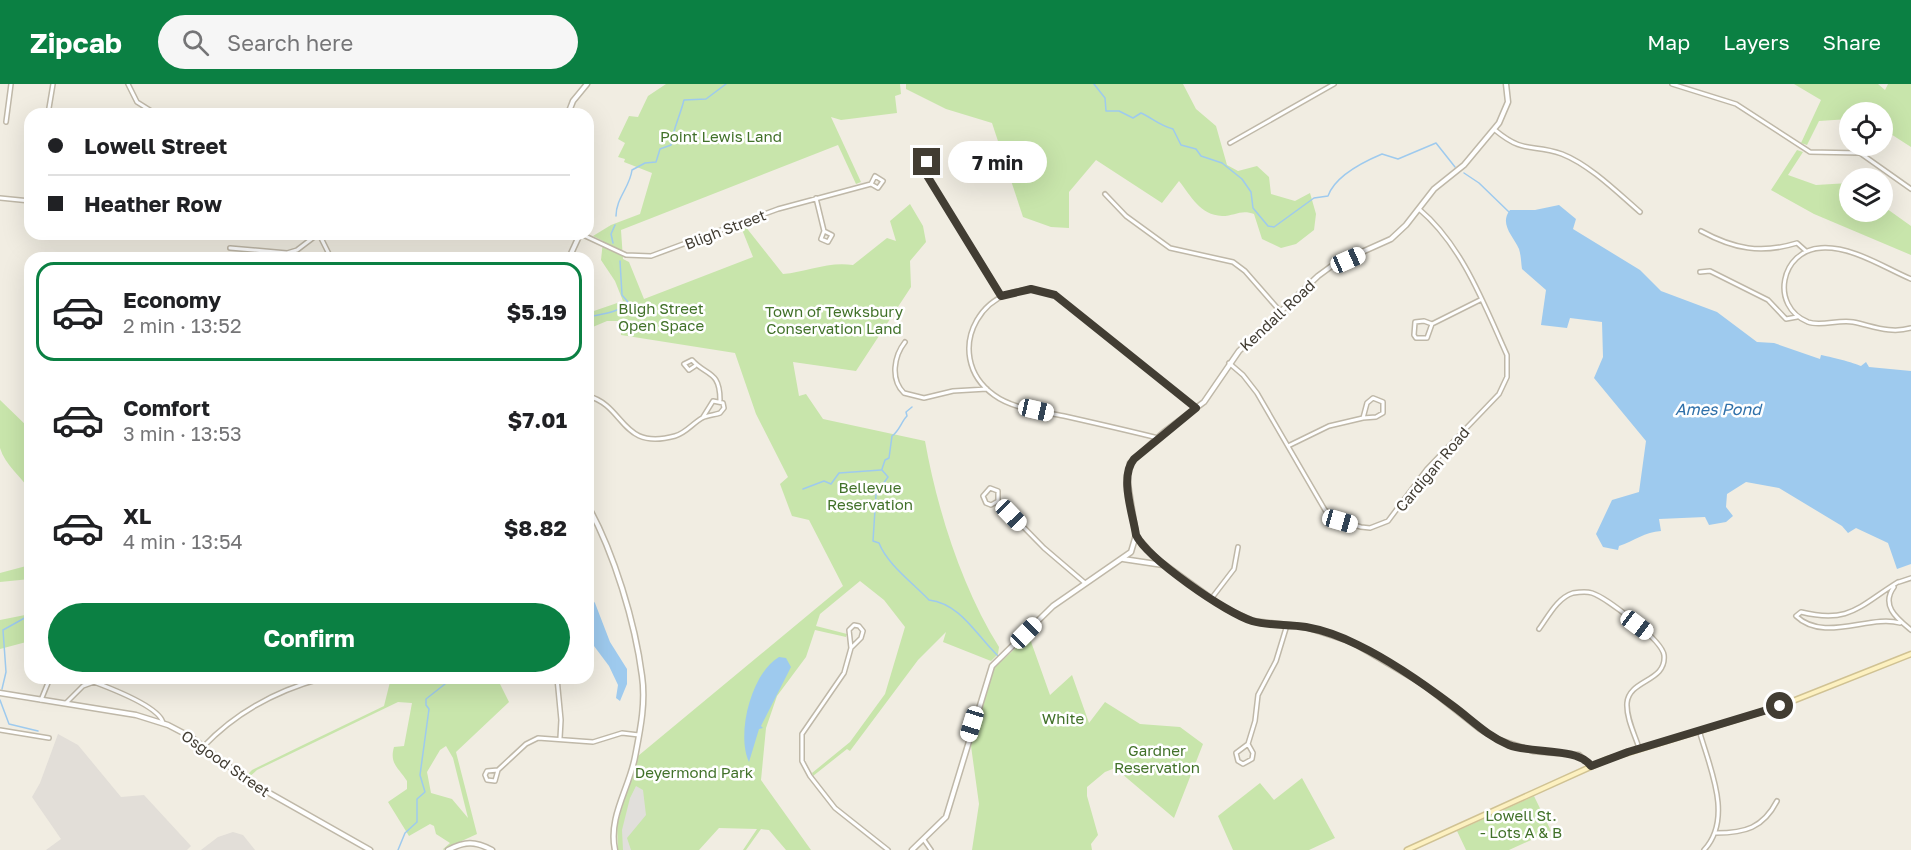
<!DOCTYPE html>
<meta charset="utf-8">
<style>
body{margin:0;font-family:"Golos Text",sans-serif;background:#f6f6f6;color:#202124;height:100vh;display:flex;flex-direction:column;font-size:22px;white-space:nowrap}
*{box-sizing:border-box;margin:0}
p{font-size:20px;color:#757577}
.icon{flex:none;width:33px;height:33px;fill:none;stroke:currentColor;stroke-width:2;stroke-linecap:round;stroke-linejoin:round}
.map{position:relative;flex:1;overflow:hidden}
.details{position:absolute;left:24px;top:168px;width:570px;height:432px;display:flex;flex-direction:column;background:#fff;border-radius:18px;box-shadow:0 6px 24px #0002}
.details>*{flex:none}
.hud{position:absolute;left:24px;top:24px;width:570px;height:132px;border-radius:18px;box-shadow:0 6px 24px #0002;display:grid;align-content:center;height:132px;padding:0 24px;background:#fff}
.controls{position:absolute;left:1839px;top:18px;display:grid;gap:12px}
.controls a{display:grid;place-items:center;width:54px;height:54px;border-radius:50%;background:#fff;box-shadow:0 6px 24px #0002;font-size:30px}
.end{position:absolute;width:27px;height:27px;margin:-14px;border:8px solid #423d33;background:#fff;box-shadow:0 0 0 3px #fff}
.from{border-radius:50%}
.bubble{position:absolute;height:42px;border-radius:21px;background:#fff;box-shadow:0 6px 24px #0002;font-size:20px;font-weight:700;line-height:42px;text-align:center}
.car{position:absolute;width:18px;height:36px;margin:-18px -9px;border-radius:8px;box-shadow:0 0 4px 2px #0007;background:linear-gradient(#fff 24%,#345 0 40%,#fff 0 76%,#345 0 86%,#fff 0)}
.hud b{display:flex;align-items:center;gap:21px;height:57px;font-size:22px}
.hud b+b{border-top:2px solid #e0e0e0}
.hud i{width:15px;height:15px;background:#202124}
ul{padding:10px 0 0;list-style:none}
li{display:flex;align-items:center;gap:18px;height:99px;margin:0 12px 9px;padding:0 12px;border:3px solid transparent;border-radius:18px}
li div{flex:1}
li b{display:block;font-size:22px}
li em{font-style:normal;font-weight:700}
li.current{border-color:#0b8043}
li>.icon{width:54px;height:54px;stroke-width:1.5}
.button{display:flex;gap:12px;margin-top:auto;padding:12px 24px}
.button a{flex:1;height:69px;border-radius:36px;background:#0b8043;color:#fff;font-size:24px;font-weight:700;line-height:69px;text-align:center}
header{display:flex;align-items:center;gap:36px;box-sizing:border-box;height:84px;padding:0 30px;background:#0b8043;color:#fff}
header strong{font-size:28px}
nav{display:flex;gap:33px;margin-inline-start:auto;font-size:21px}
.search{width:420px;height:54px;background:#f6f6f6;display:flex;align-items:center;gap:15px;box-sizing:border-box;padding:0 21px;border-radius:33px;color:#757577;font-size:22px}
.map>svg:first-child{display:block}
.industrial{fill:#e2ded8}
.green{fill:#c8e5ab;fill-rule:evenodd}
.parking{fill:#e1dfdb}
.water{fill:#9ecaee}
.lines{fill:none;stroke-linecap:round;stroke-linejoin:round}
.stream{stroke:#9ecaee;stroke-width:1.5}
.minor-casing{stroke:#bfb8a8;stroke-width:6}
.tertiary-casing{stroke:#bfb8a8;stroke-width:7}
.secondary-casing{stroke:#d0c293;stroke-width:7}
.minor{stroke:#fff;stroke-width:3}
.tertiary{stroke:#fff;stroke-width:4}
.secondary{stroke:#fdf1c0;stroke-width:4}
.route{stroke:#423d33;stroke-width:8}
.labels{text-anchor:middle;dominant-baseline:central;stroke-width:5;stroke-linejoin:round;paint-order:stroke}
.park-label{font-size:15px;fill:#417129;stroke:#fff}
.street-label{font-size:15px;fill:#423d33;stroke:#fff}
.water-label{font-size:16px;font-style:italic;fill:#3071aa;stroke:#fff}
</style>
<header>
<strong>Zipcab</strong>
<div class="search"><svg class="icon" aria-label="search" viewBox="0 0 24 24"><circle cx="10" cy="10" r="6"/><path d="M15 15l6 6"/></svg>Search here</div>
<nav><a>Map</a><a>Layers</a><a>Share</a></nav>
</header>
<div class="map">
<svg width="1911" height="766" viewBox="0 0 1911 766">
<rect width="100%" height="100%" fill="#f1ede2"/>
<path class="industrial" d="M58,650l20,11 43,52 23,-2 47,51 -4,4h-141l15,-11 -29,-42 8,-14z
M233,748l10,3 12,15h-54l17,-13z"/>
<path class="green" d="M666,0h234l1,10 -6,2 2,17 -56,7 -10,-3 30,65 -5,2 -18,-39 -217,85 2,29 6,3 15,37 109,-42 -12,-30 4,-1 38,48c23,-2 46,-13 70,-9l34,-27 9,3 -6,-20 20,-17 13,22 3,16 -16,19 1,26 -55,84 -63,-9 6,34 7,-2 17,25 102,22c12,68 37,147 74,206l-1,7 -7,7 -48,-19 3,-10 -28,28 -68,91 -3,-2 -34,27 -1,-3 38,-31 35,-48 20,-67 -21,-27 -24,-19 -40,33 -4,12 31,8 -1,3 -31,-7 -9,27 -29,39 -11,32 -5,52 50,70h-25l-17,-20 -8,-1 -15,21h-3l14,-21 -38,-1 -20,22h-81l-1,-26 21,-68 205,-170 -34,-66 -17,-4 -12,-32 8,-7 -32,-63 -21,-61 -114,-18v-14h-14l-19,8v-16l35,-12 -8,-20 -14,-21 2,-19 -10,-5 18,-11 29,-11 12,-41 -28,-11 1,-3 -7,-2 7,-14 -7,-4 11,-23 9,1 10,-21z
M906,0h277l13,25 20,17 11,39 11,6 19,-5 12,11 2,17 24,7 15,-8 6,21 -2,16 -18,14 -15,4 -19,-9 -8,-25c-13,-5 -19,2 -32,2 -22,-1 -31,-20 -43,-35l-17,22 -66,-43 -27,32v36l-18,-1 -28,-10 -31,-94 -46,-14 -40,-20z
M1794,0h84l7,6 3,-6h23v63l-28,-18 -1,-17h-32l-1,7 -30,2 -12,24 -6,-2 20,-43z
M1797,66l6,2 -15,23 28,10 33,-2 1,29h32l1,-6 28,20v29l-97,-41 -43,-24z
M0,316l30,29v62c-8,-14 -25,-26 -30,-43 0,-14 0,-34 0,-48z
M30,481v14l-30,3v-9z
M30,530v27l-30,8v-29z
M1029,552l21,59 22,-20 17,48 16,-21 35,22 40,3 23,17 -29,74 -59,-50 -10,4 -18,15v9l11,39 -7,9 1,6h-120l7,-46 -8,-58 14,-58 9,-20z
M391,594h106l12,24 -53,50 21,82 -35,16 8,-7 -14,-9 -2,-8 -4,-2 -21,12 -21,-34 19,-13v-8c-8,-13 -18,-17 -13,-34l10,-1 8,-43 -14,-1 -141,68 -9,8 -2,-2 6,-6 49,-24 83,-40zM446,662l7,12 15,60 -16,-19 -21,-6 -4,-21 13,-22z
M1302,694l33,60 -26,12h-76l-15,-34 42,-33 14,17z
M1534,712l17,35 -42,19h-43l-9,-19z"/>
<path class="parking" d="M636,702l7,4 3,25 -19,23 4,12h-8l-1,-20 8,-32z"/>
<path class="water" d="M1559,121l17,14 -3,10 67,41 21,21 56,21 40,30 17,1 46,16 1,-4c7,1 34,8 40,11l5,-4 3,5 42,4v193l-14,5 -9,-26 -32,-15 -8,5 -6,-7 -63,-38 -33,-6 -19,12 -1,13 7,9 -7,6 -17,3 -4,-8 -46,2 2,12c-16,1 -27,10 -42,15l-1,4 -15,-3 -7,-13 16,-34 27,-8 7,-51 -52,-63 9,-21 -1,-35 -32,-4 -3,10 -26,-3 5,-35 -24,-21c-1,-7 -1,-14 -3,-20 -6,-13 -20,-25 -9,-39h25z
M589,511l6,8 15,39 17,27v15l-7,17 -4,-3 2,-13 -9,-19 -21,-28z
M779,573l7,1 5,9 -30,59 2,2 -4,1 -10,33c-13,-27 2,-89 30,-105z"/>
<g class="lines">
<path class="stream" d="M1094,0l11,14 1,13h13l14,7 8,-5c11,5 19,13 32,16l8,16 15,4 5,7 21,7 20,16 9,13 2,16 15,18 6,1 40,-29 14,-2c7,-20 35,-34 54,-42l16,5 38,-16 19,24
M1464,89l15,10 30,29
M616,132c0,-18 14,-29 16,-46l13,-7 11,-1 4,-13 11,-4c2,-16 9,-29 13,-45l22,-1 20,-15
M613,159l-2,-9 4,-9
M588,233c14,-3 31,-4 40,-15l-6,-7 -2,-34
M882,385l3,-9 4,-2 3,-22c8,-6 9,-14 15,-20l-1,-4 6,-5
M882,386l6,7 -12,17 -3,47 6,2c8,21 34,40 50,57 32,4 47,35 69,56
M803,405l21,-8 7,3 8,-11 42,-3
M2,605l4,-17 -3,-42 27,-15
M0,616l9,24 29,7
M398,766l7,-17 12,-11v-23l8,-7 -5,-17 9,-66 -3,-4v-6l19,-15 -7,-6"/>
<g class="minor-casing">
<path id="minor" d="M128,0l9,18 19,12
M1672,0l64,20 74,48 50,1 51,36
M48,30l5,-30
M6,38l5,-38
M1495,46c30,25 37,13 67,24 28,11 56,39 78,58
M1230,59l104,-59
M934,72l-7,6 -1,12 75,121
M1105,110l21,22 44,32 63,14 12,9 35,40
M0,114l30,3
M816,114l8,33 -3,8 7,3 4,-7 -8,-4
M1701,147c33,18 60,23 96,12l9,8
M319,150l12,24
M581,150l45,21 25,1 127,-47 93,-25 4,-8 8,5 -5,7 -7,-4
M230,164l57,5 10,-3 21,-16
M1700,188l10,-1 58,29 18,19 11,-2
M1911,195c-28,-12 -59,-33 -90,-31 -40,2 -52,58 -13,74 13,5 31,-3 45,0 20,4 37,12 58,6
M1432,240l-8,-3 -9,1 -1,13 2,3h11l5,-14 48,-24
M905,258c-11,14 -15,37 -1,51l20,5 29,-7 34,-2
M1229,279l14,12 14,18 68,117 15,11 21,6 9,1 18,-7 39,-52 72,-75 8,-17v-22c-23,-51 -45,-110 -88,-146
M695,282l-6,4 -5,-6 8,-4c14,16 28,10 28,40
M588,312c38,10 32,55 87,40 11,-3 18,-13 27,-18 6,-3 13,-3 18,-5l4,-5 -1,-5 -10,-2 -10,16
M1158,354c-32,-8 -63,-15 -94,-22 -23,-5 -51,-7 -70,-21 -56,-40 -10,-126 61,-100l141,113
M1288,362l41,-20 34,-8 4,-15 6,-5 10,4v11l-7,4 -13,1
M998,417l-7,4 -5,-2 -3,-7 7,-8 8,3v10l46,47 41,35
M1898,498c-39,24 -48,42 -97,30l-5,4c28,27 74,-2 104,7
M1899,498l12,-4
M1894,503c-14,19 4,32 17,43
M1211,515l23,-30 4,-22
M1539,545c9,-12 18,-31 34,-36 6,-1 13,-2 19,0 15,5 70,47 72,62 3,27 -35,24 -37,48 -1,15 8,32 12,45
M851,564l10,-10 2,-7 -4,-5 -5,-1 -5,5 2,18 -7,25 -42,61v27l8,15 25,32 53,42
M339,594h10
M557,594l4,42 -1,18
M41,616l9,-22
M66,619l17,-17 11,-4c16,6 66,25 69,41
M0,646l49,8
M1699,646c10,36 35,88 5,120
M1248,660l-12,9 2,8 5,3 9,-5 1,-6 -5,-9 7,-23 3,-26 18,-34 11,-36
M203,663c33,-35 75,-57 120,-69
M498,686l-3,11 -8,-1 -2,-5 2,-4 11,-1 28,-26 12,-6 55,4 29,-9 17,2
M1716,749c29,0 47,-5 61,-32
M924,756l7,10"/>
</g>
<g class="tertiary-casing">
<path id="tertiary" d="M568,30l5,-13 14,-17
M569,174l11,-24
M588,422c26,47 47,116 54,170 4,27 -2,55 -7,81 -6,32 -27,60 -20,93
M1136,452l21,23 69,50 27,12 53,6 46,15 71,42 57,45 19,11 34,11 46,4 12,11
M1123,475l40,6
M0,609l136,22 32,10 23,12 57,44 122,69
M448,766c17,-9 27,-9 44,0
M912,766l34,-33 46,-151 61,-60 78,-54 5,-17 -9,-57 3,-15 34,-31 40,-30 35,-51 79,-75 15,-11 58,-26 15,-14 28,-36 30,-24 35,-42 9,-21 -2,-18"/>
</g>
<g class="secondary-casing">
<path id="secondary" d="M1407,766l201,-91 172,-53 131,-52"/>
</g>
<use href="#minor" class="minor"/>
<use href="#tertiary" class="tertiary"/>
<use href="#secondary" class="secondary"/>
</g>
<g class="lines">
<path class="route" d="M927,78l-1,12 75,122 30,-7 24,6 141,113 -62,51c-15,18 -1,55 2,76 12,24 90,78 116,86 17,5 36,3 54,6 17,3 36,10 52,18 33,16 66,39 95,61 19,14 34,30 56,39 23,9 69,2 82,21l37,-14 152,-46"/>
</g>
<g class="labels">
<g class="park-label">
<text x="721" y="52">Point Lewis Land</text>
<text x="661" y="224">Bligh Street<tspan x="661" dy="17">Open Space</tspan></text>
<text x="834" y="227">Town of Tewksbury<tspan x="834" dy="17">Conservation Land</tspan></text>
<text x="870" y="403">Bellevue<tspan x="870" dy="17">Reservation</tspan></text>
<text x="1063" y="634">White</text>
<text x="1157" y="666">Gardner<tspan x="1157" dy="17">Reservation</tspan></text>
<text x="694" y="688">Deyermond Park</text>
<text x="1521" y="731">Lowell St.<tspan x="1521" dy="17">- Lots A &amp; B</tspan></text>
</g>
<g class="street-label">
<text transform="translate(725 145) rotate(-21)">Bligh Street</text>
<text transform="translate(1277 231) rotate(-43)">Kendall Road</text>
<text transform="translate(1432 385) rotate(-50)">Cardigan Road</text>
<text transform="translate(226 679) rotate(35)">Osgood Street</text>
</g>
<g class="water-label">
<text x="1718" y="325">Ames Pond</text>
</g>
</g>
</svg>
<div class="controls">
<a><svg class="icon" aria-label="locate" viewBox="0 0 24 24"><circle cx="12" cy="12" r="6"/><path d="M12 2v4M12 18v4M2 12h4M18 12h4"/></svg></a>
<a><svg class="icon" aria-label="layers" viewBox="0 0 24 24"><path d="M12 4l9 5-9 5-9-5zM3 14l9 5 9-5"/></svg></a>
</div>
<i class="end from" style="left:1780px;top:622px"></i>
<i class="end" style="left:927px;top:78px"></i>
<div class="bubble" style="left:948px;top:57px;width:99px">7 min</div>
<i class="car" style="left:1348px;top:176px;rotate:66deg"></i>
<i class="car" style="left:1036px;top:326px;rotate:103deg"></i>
<i class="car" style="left:1011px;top:431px;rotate:136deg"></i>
<i class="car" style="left:1340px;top:437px;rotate:106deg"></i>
<i class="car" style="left:1637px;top:541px;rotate:127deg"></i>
<i class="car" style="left:1026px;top:549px;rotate:45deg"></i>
<i class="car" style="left:972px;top:640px;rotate:197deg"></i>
<div class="hud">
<b><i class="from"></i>Lowell Street</b>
<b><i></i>Heather Row</b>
</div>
<section class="details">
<ul>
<li class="current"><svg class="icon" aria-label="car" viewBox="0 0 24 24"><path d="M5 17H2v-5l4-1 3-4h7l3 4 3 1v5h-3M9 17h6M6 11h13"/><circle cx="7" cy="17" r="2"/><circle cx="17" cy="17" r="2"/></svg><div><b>Economy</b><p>2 min · 13:52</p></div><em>$5.19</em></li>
<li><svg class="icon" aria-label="car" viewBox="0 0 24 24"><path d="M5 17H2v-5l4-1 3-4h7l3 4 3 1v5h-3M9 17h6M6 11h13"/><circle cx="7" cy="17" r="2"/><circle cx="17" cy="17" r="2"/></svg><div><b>Comfort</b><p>3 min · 13:53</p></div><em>$7.01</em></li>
<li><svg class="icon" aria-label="car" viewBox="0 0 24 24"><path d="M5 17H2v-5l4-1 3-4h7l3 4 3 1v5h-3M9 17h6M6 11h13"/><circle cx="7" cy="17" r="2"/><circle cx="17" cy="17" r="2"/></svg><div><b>XL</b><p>4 min · 13:54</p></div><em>$8.82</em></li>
</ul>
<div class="button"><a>Confirm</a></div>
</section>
</div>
